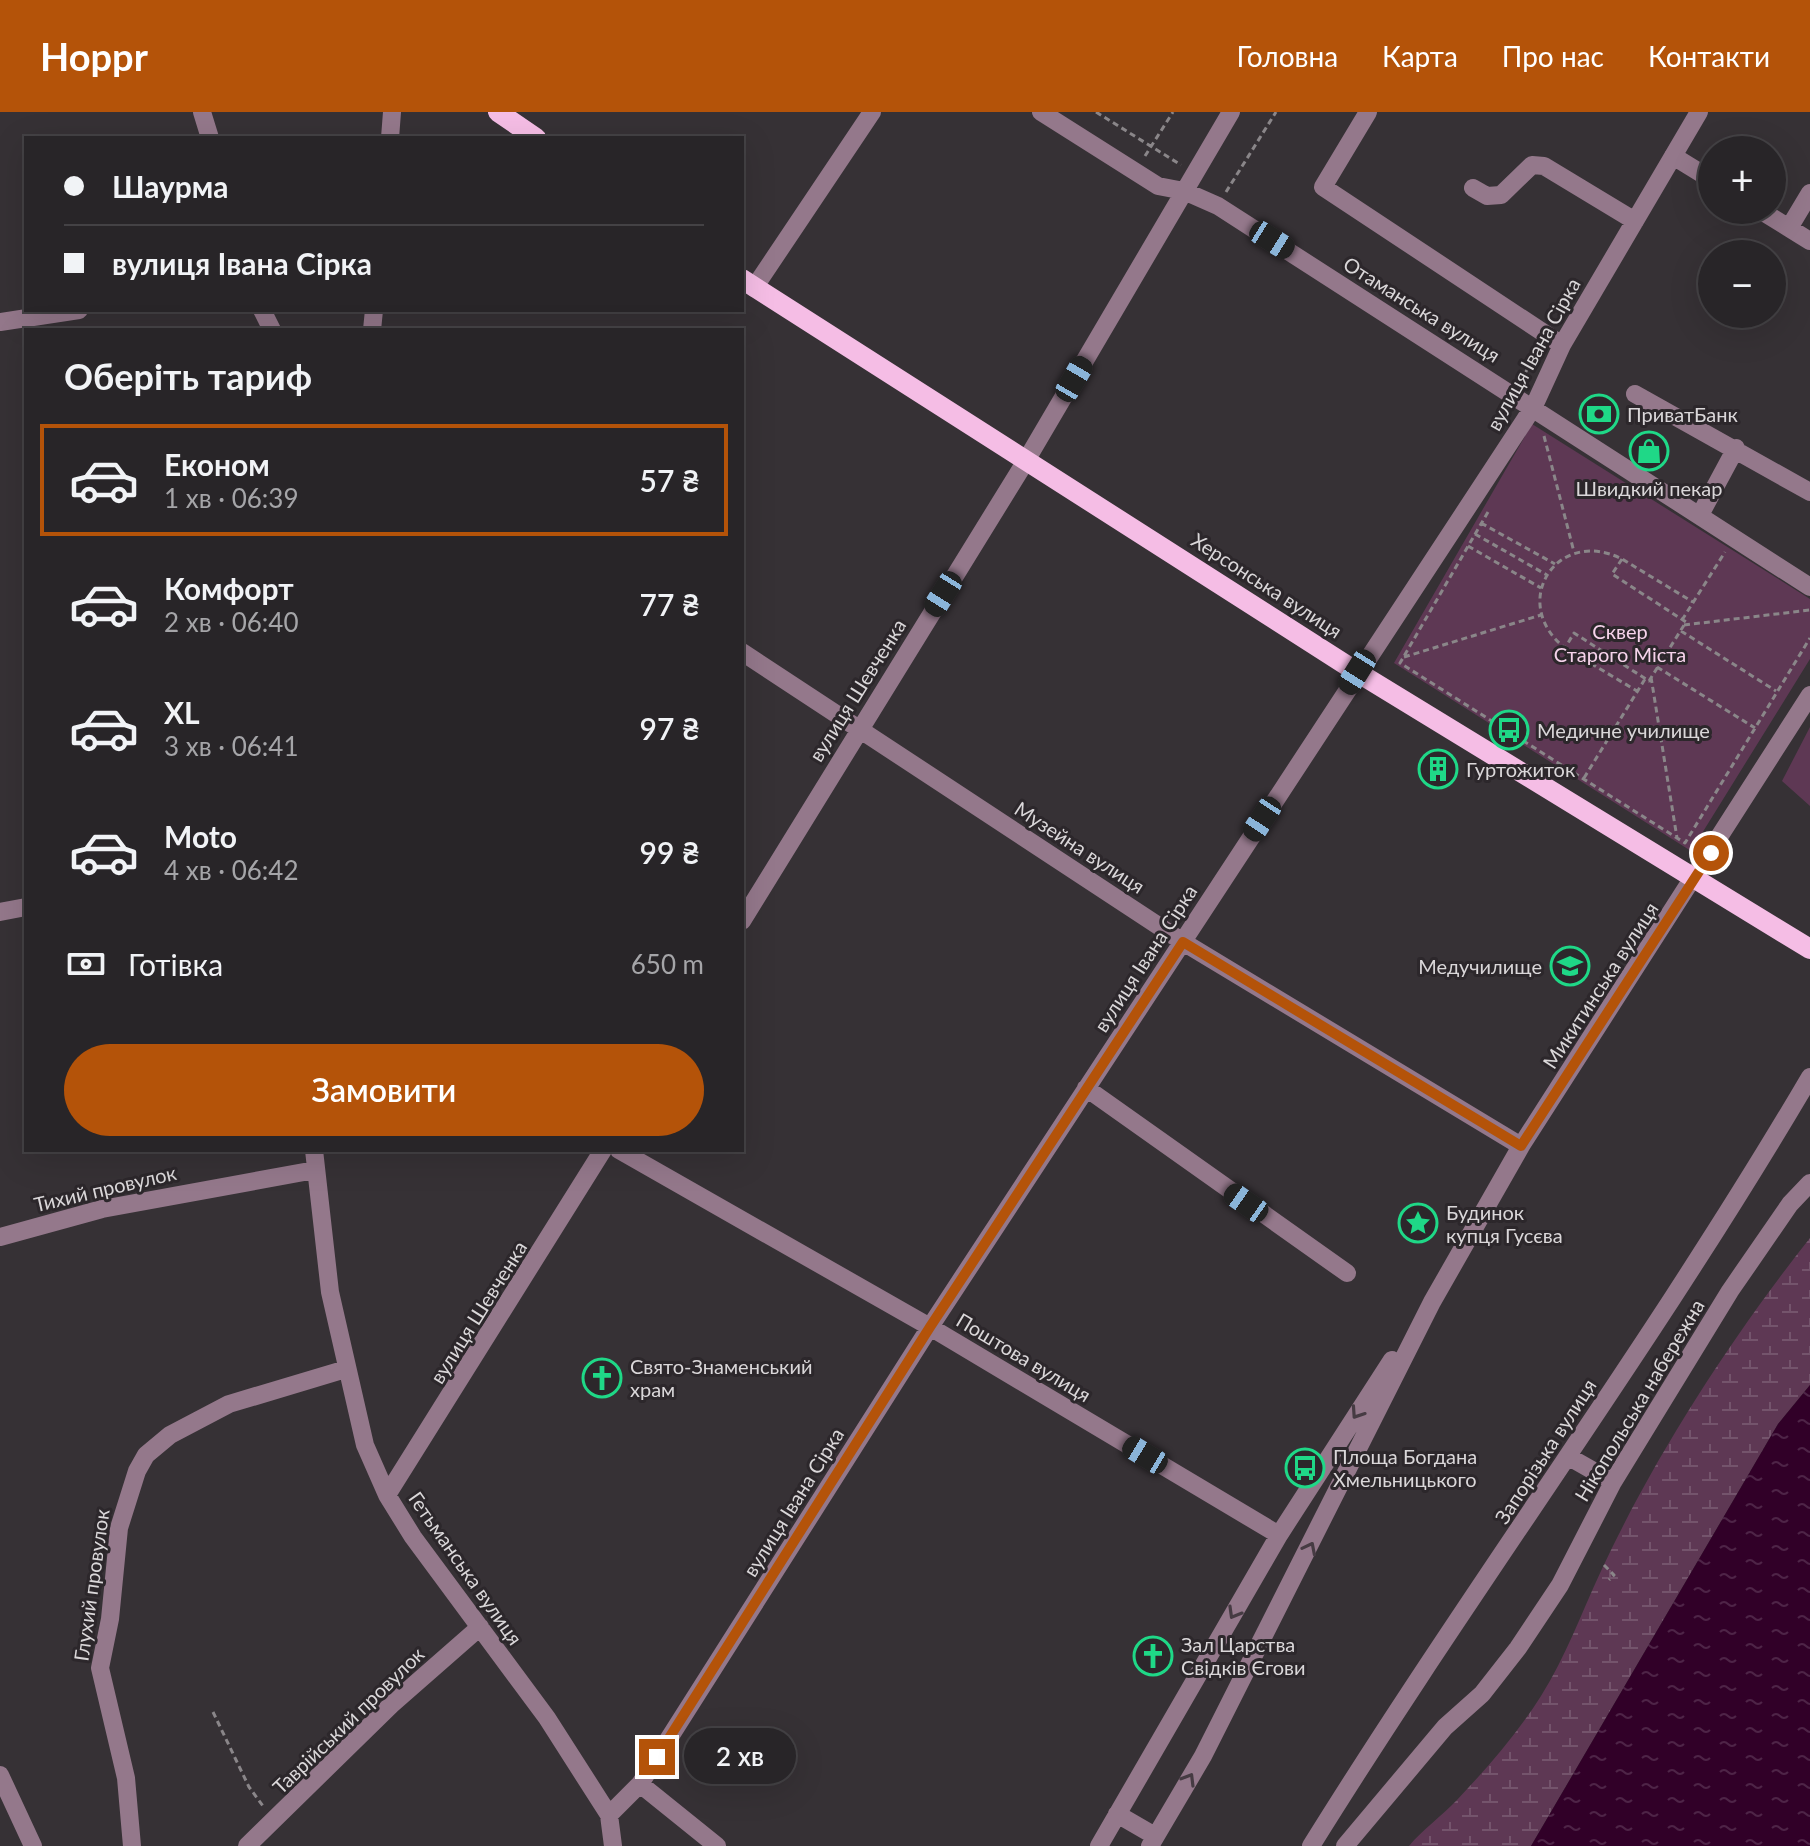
<!DOCTYPE html>
<html lang="uk">
<meta charset="utf-8">
<style>
body{margin:0;font-family:Lato,sans-serif;background:#302d30;color:#f1f3f6;height:100vh;display:flex;flex-direction:column;font-size:30px;white-space:nowrap}
*{box-sizing:border-box;margin:0}
p{font-size:26px;color:#a5a5a8}
.icon{flex:none;width:44px;height:44px;fill:none;stroke:currentColor;stroke-width:2;stroke-linecap:round;stroke-linejoin:round}
.map{position:relative;flex:1;overflow:hidden}
.side{position:absolute;left:24px;top:216px;width:720px;height:824px;display:flex;flex-direction:column;background:#282528;border-radius:0px;box-shadow:0 8px 32px #0002,0 0 0 2px #444245}
.side>*{flex:none}
.guide{position:absolute;left:24px;top:24px;width:720px;height:176px;border-radius:0px;box-shadow:0 8px 32px #0002,0 0 0 2px #444245;display:grid;align-content:center;height:176px;padding:0 40px;background:#282528}
.buttons{position:absolute;left:1698px;top:24px;display:grid;gap:16px}
.buttons a{display:grid;place-items:center;width:88px;height:88px;border-radius:50%;background:#282528;box-shadow:0 8px 32px #0002,0 0 0 2px #444245;font-size:40px}
.end{position:absolute;width:36px;height:36px;margin:-18px;border:10px solid #b45309;background:#fff;box-shadow:0 0 0 4px #fff}
.from{border-radius:50%}
.bubble{position:absolute;height:56px;border-radius:28px;background:#282528;box-shadow:0 8px 32px #0002,0 0 0 2px #444245;font-size:26px;font-weight:600;line-height:56px;text-align:center}
.car{position:absolute;width:24px;height:48px;margin:-24px -12px;border-radius:10px;box-shadow:0 0 6px 2px #0007;background:linear-gradient(#222 24%,#8ab4d8 0 40%,#222 0 76%,#8ab4d8 0 86%,#222 0)}
.guide b{display:flex;align-items:center;gap:28px;height:76px;font-size:30px}
.guide b+b{border-top:2px solid #444245}
.guide i{width:20px;height:20px;background:#f1f3f6}
ul{padding:0;list-style:none}
li{display:flex;align-items:center;gap:24px;height:112px;margin:0 16px 12px;padding:0 24px;border:4px solid transparent;border-radius:0px}
li div{flex:1}
li b{display:block;font-size:30px}
li em{font-style:normal;font-weight:600}
li.active{border-color:#b45309}
li>.icon{width:72px;height:72px;stroke-width:1.5}
h2{padding:0 40px;font-size:36px;line-height:96px}
.pay{display:flex;align-items:center;gap:20px;height:88px;padding:0 40px;font-size:30px}
.pay p{margin-inline-start:auto}
.button{display:flex;gap:16px;margin-top:auto;padding:16px 40px}
.button a{flex:1;height:92px;border-radius:48px;background:#b45309;color:#fff;font-size:32px;font-weight:600;line-height:92px;text-align:center}
header{display:flex;align-items:center;gap:48px;box-sizing:border-box;height:112px;padding:0 40px;background:#b45309;color:#fff}
header strong{font-size:38px}
nav{display:flex;gap:44px;margin-inline-start:auto;font-size:28px}
.map>svg:first-child{display:block}
.wetland{fill:url(#wetland-marsh)}
.park{fill:#5e3854}
.water{fill:url(#water-ripples)}
.lines{fill:none;stroke-linecap:round;stroke-linejoin:round}
.path{stroke:#8a8689;stroke-width:3;stroke-dasharray:6 4;stroke-linecap:butt}
.minor{stroke:#94788b;stroke-width:18}
.major{stroke:#f5bde5;stroke-width:20}
.oneway{stroke:#463b43}
.route{stroke:#b45309;stroke-width:10}
.labels{text-anchor:middle;dominant-baseline:central;stroke-width:6;stroke-linejoin:round;paint-order:stroke}
.street-label{font-size:20px;fill:#dad7d9;stroke:#2c272b}
.poi-label{font-size:20px;fill:#dad7d9;stroke:#2c272b;text-anchor:start}
.park-label{font-size:20px;fill:#f6d3eb;stroke:#2c272b}
</style>
<header>
<strong>Hoppr</strong>
<nav><a>Головна</a><a>Карта</a><a>Про нас</a><a>Контакти</a></nav>
</header>
<div class="map">
<svg width="1810" height="1734" viewBox="0 0 1810 1734">
<defs>
<pattern id="wetland-marsh" width="20" height="14" patternUnits="userSpaceOnUse" patternTransform="scale(2)"><rect width="20" height="14" fill="#5e3854"/><path d="M1 5h8M5 5V1M11 12h8M15 12V8" fill="none" stroke="#74546c"/></pattern>
<pattern id="water-ripples" width="26" height="14" patternUnits="userSpaceOnUse" patternTransform="scale(2)"><rect width="26" height="14" fill="#310028"/><path d="M2 4q2-2 4 0t4 0M15 11q2-2 4 0t4 0" fill="none" stroke="#4e2447"/></pattern>
</defs>
<rect width="100%" height="100%" fill="#363135"/>
<path class="wetland" d="M1810,1126v147l-32,39 -247,422h-122c14,-17 33,-30 48,-46 30,-32 60,-66 84,-104 25,-40 40,-82 60,-125 54,-116 130,-233 209,-333z"/>
<path class="park" d="M1532,312l278,175v60l-119,192 -297,-188z
M1810,615v79l-28,-25z"/>
<path class="water" d="M1810,1273v461h-279l247,-422z"/>
<g class="lines">
<path class="path" d="M1096,0l85,53
M1145,44l28,-44
M1226,80l50,-80
M1521,269l17,-32
M1544,324l30,116
M1488,400l-88,151 285,180 125,-205
M1481,411l74,41
M1475,422l72,41
M1468,434l73,42
M1622,447l-10,15 74,48 -37,59 -75,-48 -9,15c-57,-45 -8,-122 57,-89l71,43
M1682,508l43,-68
M1684,513l126,-15
M1681,519l95,60
M1565,536l72,43
M1404,545l137,-42
M1657,555l98,61
M1651,565l26,161
M1584,666l61,-99
M1604,1453l10,10 -5,5
M213,1600l36,75 14,19"/>
<path class="minor" d="M202,0l8,26
M1041,0l117,74 26,5 34,15 592,381
M1368,0l-45,75 239,158
M390,26l2,-26
M1673,44l39,24
M1473,76l14,8 14,-1 31,-30 12,1 91,55
M1760,98l29,18 21,-35
M1789,116l21,13
M754,176l118,-176
M262,198l10,20
M0,210l79,-12
M372,218l2,-20
M1635,282l175,98
M1700,403l36,-67
M742,540l441,290 338,204
M0,800l26,-5
M742,809l285,-462 204,-347
M1086,976l261,185
M314,1038l16,142 35,153 22,50 26,42 134,181 62,97 4,31
M619,1038l311,177 349,208
M0,1125l102,-28 213,-39
M1569,1345l44,25
M387,1383l216,-345
M0,1663l33,71
M640,1672l77,62
M1117,1702l38,22
M609,1703l31,-31 290,-457 604,-921 28,-61 137,-233
M132,1734l-6,-68 -26,-110 10,-49 9,-91 18,-57 9,-16 24,-20 59,-31 117,-35
M247,1734l144,-141 89,-78
M1099,1734l180,-311 113,-175
M1150,1734l53,-90 229,-454 89,-156 289,-451
M1311,1734c161,-259 344,-505 499,-769
M1345,1734l100,-119 37,-33 36,-46 42,-63 53,-103 117,-191 60,-87 20,-21"/>
<path class="major" d="M498,0l38,26
M742,167l615,393 453,277"/>
</g>
<defs><path id="oneway-chevron" d="M-2-3.5L2.5 0L-2 3.5" fill="none" stroke-width="1.6" stroke-linecap="round" stroke-linejoin="round" transform="scale(2)"/></defs>
<g class="oneway">
<use href="#oneway-chevron" transform="translate(1357 1301) rotate(124)"/>
<use href="#oneway-chevron" transform="translate(1310 1436) rotate(-63)"/>
<use href="#oneway-chevron" transform="translate(1234 1501) rotate(120)"/>
<use href="#oneway-chevron" transform="translate(1189 1667) rotate(-59)"/>
</g>
<g class="lines">
<path class="route" d="M657,1645l273,-430 253,-385 338,204 190,-293"/>
</g>
<defs>
<g id="bank-ring" transform="scale(2)"><circle r="9.5" fill="#2c272b" stroke="#1fd887" stroke-width="1.5"/><path d="M-6-4H6V4H-6ZM0-2.3a2.3 2.3 0 1 0 0 4.6a2.3 2.3 0 1 0 0-4.6Z" fill="#1fd887"/></g>
<g id="shop-ring" transform="scale(2)"><circle r="9.5" fill="#2c272b" stroke="#1fd887" stroke-width="1.5"/><path d="M-5-2.5h2.3a2.7 3.5 0 0 1 5.4 0H5L5.5 6h-11ZM-1.5-2.5h3a1.5 2.3 0 0 0-3 0Z" fill="#1fd887"/></g>
<g id="bus-ring" transform="scale(2)"><circle r="9.5" fill="#2c272b" stroke="#1fd887" stroke-width="1.5"/><path d="M-5-6H5V4H4V6H2V4H-2V6H-4V4H-5ZM-3.5-4V0h7V-4ZM-3.5 1.2v1.5H-2V1.2ZM2 1.2v1.5H3.5V1.2Z" fill="#1fd887"/></g>
<g id="building-ring" transform="scale(2)"><circle r="9.5" fill="#2c272b" stroke="#1fd887" stroke-width="1.5"/><path d="M-4-6H4V6H1V3H-1V6H-4ZM-2.5-4.3h1.7v1.8h-1.7ZM.8-4.3h1.7v1.8H.8ZM-2.5-1h1.7V.8h-1.7ZM.8-1h1.7V.8H.8Z" fill="#1fd887"/></g>
<g id="university-ring" transform="scale(2)"><circle r="9.5" fill="#2c272b" stroke="#1fd887" stroke-width="1.5"/><path d="M0-5L7-2L0 1L-7-2ZM-4 1L0 2.5L4 1V4Q0 6-4 4Z" fill="#1fd887"/></g>
<g id="sight-ring" transform="scale(2)"><circle r="9.5" fill="#2c272b" stroke="#1fd887" stroke-width="1.5"/><path d="M0-6L1.8-2.2L6-1.7L2.9 1.2L3.7 5.4L0 3.3L-3.7 5.4L-2.9 1.2L-6-1.7L-1.8-2.2Z" fill="#1fd887"/></g>
<g id="church-ring" transform="scale(2)"><circle r="9.5" fill="#2c272b" stroke="#1fd887" stroke-width="1.5"/><path d="M-1.2-6h2.4v3.5h3.3v2.4h-3.3V6h-2.4V-.1h-3.3v-2.4h3.3Z" fill="#1fd887"/></g>
</defs>
<g fill-rule="evenodd">
<use href="#bank-ring" x="1599" y="302"/>
<use href="#shop-ring" x="1649" y="339"/>
<use href="#bus-ring" x="1509" y="618"/>
<use href="#building-ring" x="1438" y="657"/>
<use href="#university-ring" x="1570" y="854"/>
<use href="#sight-ring" x="1418" y="1111"/>
<use href="#church-ring" x="602" y="1266"/>
<use href="#bus-ring" x="1305" y="1356"/>
<use href="#church-ring" x="1153" y="1544"/>
</g>
<g class="labels">
<g class="street-label">
<text transform="translate(1422 197) rotate(32)">Отаманська вулиця</text>
<text transform="translate(1533 242) rotate(-61)">вулиця Івана Сірка</text>
<text transform="translate(1267 473) rotate(33)">Херсонська вулиця</text>
<text transform="translate(857 578) rotate(-58)">вулиця Шевченка</text>
<text transform="translate(1080 735) rotate(33)">Музейна вулиця</text>
<text transform="translate(1145 846) rotate(-57)">вулиця Івана Сірка</text>
<text transform="translate(1600 873) rotate(-57)">Микитинська вулиця</text>
<text transform="translate(105 1076) rotate(-13)">Тихий провулок</text>
<text transform="translate(478 1200) rotate(-58)">вулиця Шевченка</text>
<text transform="translate(1024 1245) rotate(31)">Поштова вулиця</text>
<text transform="translate(1639 1288) rotate(-59)">Нікопольська набережна</text>
<text transform="translate(1545 1339) rotate(-57)">Запорізька вулиця</text>
<text transform="translate(793 1390) rotate(-58)">вулиця Івана Сірка</text>
<text transform="translate(466 1456) rotate(55)">Гетьманська вулиця</text>
<text transform="translate(91 1473) rotate(-82)">Глухий провулок</text>
<text transform="translate(348 1608) rotate(-44)">Таврійський провулок</text>
</g>
<g class="poi-label">
<text x="1627" y="302">ПриватБанк</text>
<text x="1649" y="376" text-anchor="middle">Швидкий пекар</text>
<text x="1537" y="618">Медичне училище</text>
<text x="1466" y="657">Гуртожиток</text>
<text x="1542" y="854" text-anchor="end">Медучилище</text>
<text x="1446" y="1100">Будинок<tspan x="1446" dy="23">купця Гусєва</tspan></text>
<text x="630" y="1254">Свято-Знаменський<tspan x="630" dy="23">храм</tspan></text>
<text x="1333" y="1344">Площа Богдана<tspan x="1333" dy="23">Хмельницького</tspan></text>
<text x="1181" y="1532">Зал Царства<tspan x="1181" dy="23">Свідків Єгови</tspan></text>
</g>
<g class="park-label">
<text x="1620" y="519">Сквер<tspan x="1620" dy="23">Старого Міста</tspan></text>
</g>
</g>
</svg>
<div class="buttons">
<a>+</a>
<a>−</a>
</div>
<i class="end from" style="left:1711px;top:741px"></i>
<i class="end" style="left:657px;top:1645px"></i>
<div class="bubble" style="left:684px;top:1616px;width:112px">2 хв</div>
<i class="car" style="left:1272px;top:128px;rotate:122deg"></i>
<i class="car" style="left:1074px;top:267px;rotate:30deg"></i>
<i class="car" style="left:943px;top:482px;rotate:212deg"></i>
<i class="car" style="left:1357px;top:560px;rotate:212deg"></i>
<i class="car" style="left:1262px;top:707px;rotate:213deg"></i>
<i class="car" style="left:1246px;top:1091px;rotate:305deg"></i>
<i class="car" style="left:1145px;top:1343px;rotate:301deg"></i>
<div class="guide">
<b><i class="from"></i>Шаурма</b>
<b><i></i>вулиця Івана Сірка</b>
</div>
<section class="side">
<h2>Оберіть тариф</h2>
<ul>
<li class="active"><svg class="icon" aria-label="car" viewBox="0 0 24 24"><path d="M5 17H2v-5l4-1 3-4h7l3 4 3 1v5h-3M9 17h6M6 11h13"/><circle cx="7" cy="17" r="2"/><circle cx="17" cy="17" r="2"/></svg><div><b>Економ</b><p>1 хв · 06:39</p></div><em>57 ₴</em></li>
<li><svg class="icon" aria-label="car" viewBox="0 0 24 24"><path d="M5 17H2v-5l4-1 3-4h7l3 4 3 1v5h-3M9 17h6M6 11h13"/><circle cx="7" cy="17" r="2"/><circle cx="17" cy="17" r="2"/></svg><div><b>Комфорт</b><p>2 хв · 06:40</p></div><em>77 ₴</em></li>
<li><svg class="icon" aria-label="car" viewBox="0 0 24 24"><path d="M5 17H2v-5l4-1 3-4h7l3 4 3 1v5h-3M9 17h6M6 11h13"/><circle cx="7" cy="17" r="2"/><circle cx="17" cy="17" r="2"/></svg><div><b>XL</b><p>3 хв · 06:41</p></div><em>97 ₴</em></li>
<li><svg class="icon" aria-label="car" viewBox="0 0 24 24"><path d="M5 17H2v-5l4-1 3-4h7l3 4 3 1v5h-3M9 17h6M6 11h13"/><circle cx="7" cy="17" r="2"/><circle cx="17" cy="17" r="2"/></svg><div><b>Moto</b><p>4 хв · 06:42</p></div><em>99 ₴</em></li>
</ul>
<div class="pay"><svg class="icon" aria-label="cash" viewBox="0 0 24 24"><path d="M3 7h18v10H3z"/><circle cx="12" cy="12" r="2"/></svg>Готівка<p>650 m</p></div>
<div class="button"><a>Замовити</a></div>
</section>
</div>
